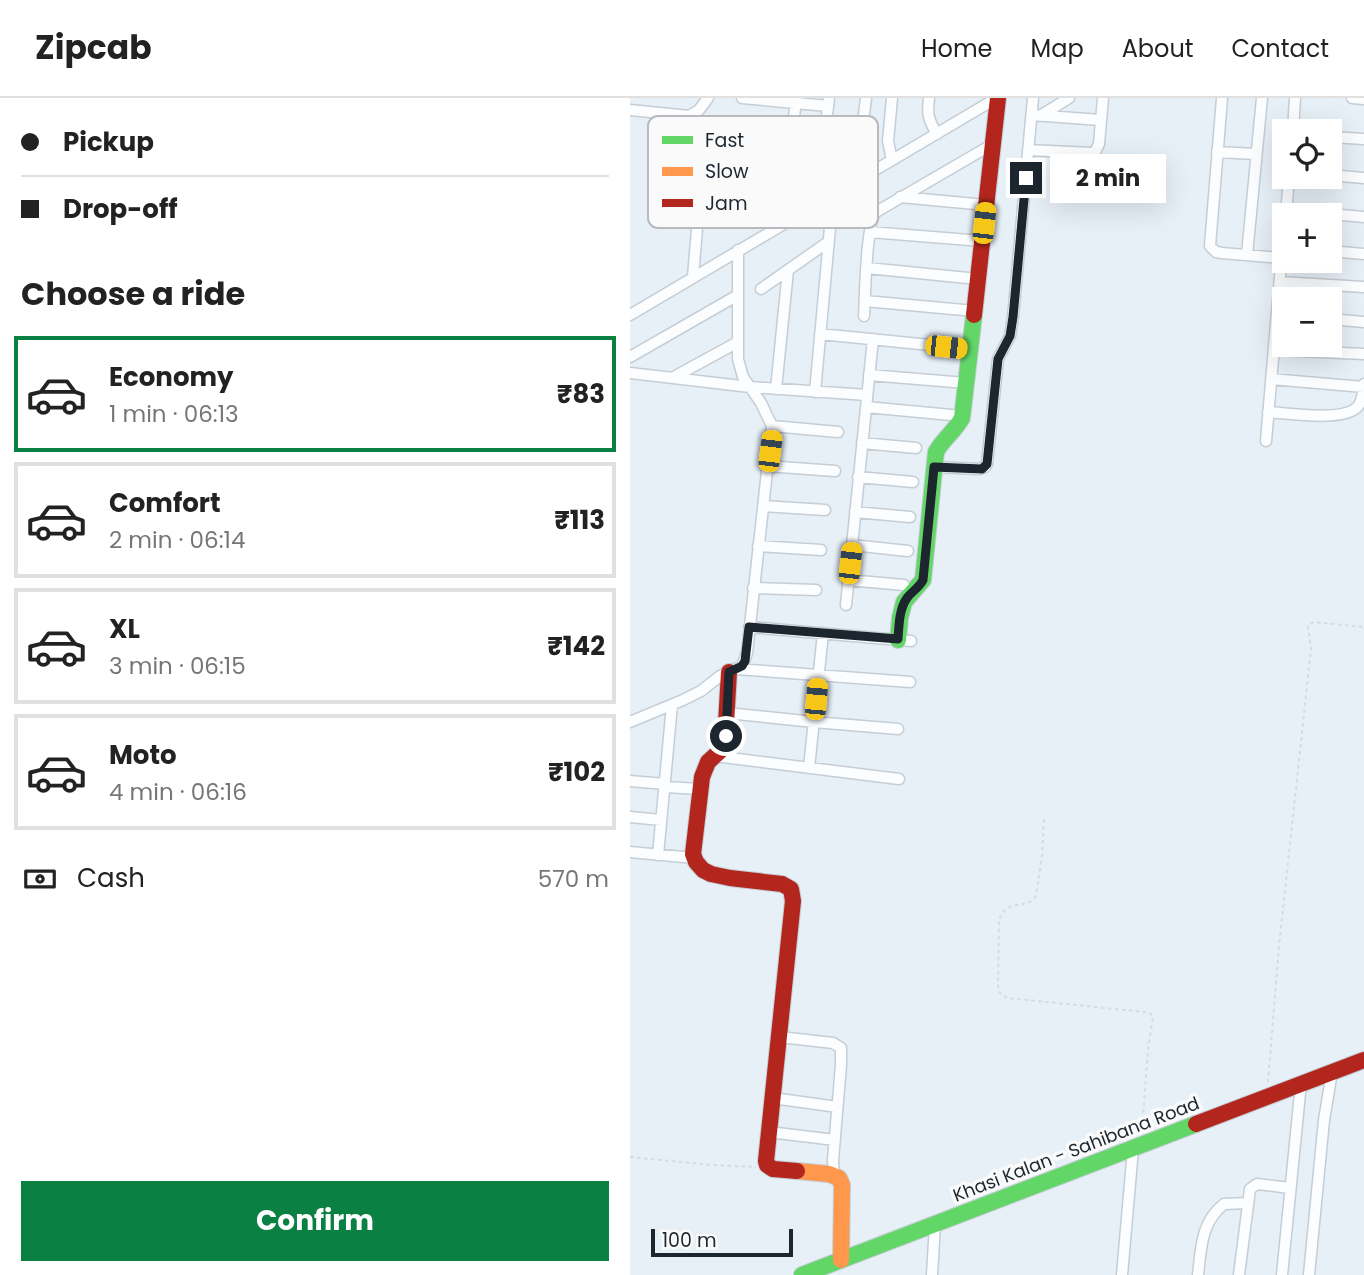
<!DOCTYPE html>
<meta charset="utf-8">
<style>
body{margin:0;font-family:Poppins,sans-serif;background:#f2f2f2;color:#222;height:100vh;display:flex;flex-direction:column;font-size:26px;white-space:nowrap}
*{box-sizing:border-box;margin:0}
p{font-size:23px;color:#767676}
.icon{flex:none;width:38px;height:38px;fill:none;stroke:currentColor;stroke-width:2;stroke-linecap:round;stroke-linejoin:round}
.map{position:relative;flex:1;overflow:hidden}
.details{display:flex;flex-direction:column;background:#fff;width:630px}
.details>*{flex:none}
.top-card{display:grid;align-content:center;height:154px;padding:0 21px;background:#fff}
.fabs{position:absolute;left:642px;top:21px;display:grid;gap:14px}
.fabs a{display:grid;place-items:center;width:70px;height:70px;border-radius:0px;background:#fff;box-shadow:0 7px 28px #0002;font-size:35px}
.scale{position:absolute;left:21px;bottom:18px;width:142px;box-sizing:border-box;padding-left:7px;border:4px solid #1d262f;border-top:0;font-size:19px;line-height:24px;white-space:nowrap;color:#1d262f;-webkit-text-stroke:5px #fafafa;paint-order:stroke}
.end{position:absolute;width:32px;height:32px;margin:-16px;border:9px solid #1d262f;background:#fff;box-shadow:0 0 0 4px #fff}
.from{border-radius:50%}
.bubble{position:absolute;height:49px;border-radius:0px;background:#fff;box-shadow:0 7px 28px #0002;font-size:23px;font-weight:700;line-height:49px;text-align:center}
.car{position:absolute;width:21px;height:42px;margin:-21px -10px;border-radius:9px;box-shadow:0 0 5px 2px #0007;background:linear-gradient(#f5c518 24%,#345 0 40%,#f5c518 0 76%,#345 0 86%,#f5c518 0)}
.top-card b{display:flex;align-items:center;gap:24px;height:66px;font-size:26px}
.top-card b+b{border-top:2px solid #e0e0e0}
.top-card i{width:18px;height:18px;background:#222}
ul{padding:0;list-style:none}
li{display:flex;align-items:center;gap:21px;height:116px;margin:0 14px 10px;padding:0 7px;border:4px solid #e0e0e0;border-radius:0px}
li div{flex:1}
li b{display:block;font-size:26px}
li em{font-style:normal;font-weight:700}
li.active{border-color:#0b8043}
li>.icon{width:63px;height:63px;stroke-width:1.5}
h2{padding:0 21px;font-size:32px;line-height:84px}
.pay{display:flex;align-items:center;gap:18px;height:77px;padding:0 21px;font-size:26px}
.pay p{margin-inline-start:auto}
.action{display:flex;gap:14px;margin-top:auto;padding:14px 21px}
.action a{flex:1;height:80px;border-radius:0px;background:#0b8043;color:#fff;font-size:28px;font-weight:700;line-height:80px;text-align:center}
header{display:flex;align-items:center;gap:42px;box-sizing:border-box;height:98px;padding:0 35px;background:#fff;border-bottom:2px solid #e0e0e0}
header strong{font-size:33px}
nav{display:flex;gap:38px;margin-inline-start:auto;font-size:24px}
main{display:flex;flex:1;min-height:0}
.map>svg:first-child{display:block}
.lines{fill:none;stroke-linecap:round;stroke-linejoin:round}
.street-casing{stroke:#c5cdd5;stroke-width:13}
.fast-casing{stroke:#c5cdd5;stroke-width:18}
.slow-casing{stroke:#c5cdd5;stroke-width:18}
.jam-casing{stroke:#c5cdd5;stroke-width:18}
.path{stroke:#d8dbde;stroke-width:2;stroke-dasharray:3.5 3.5;stroke-linecap:butt}
.street{stroke:#fbfdfe;stroke-width:10}
.fast{stroke:#63d668;stroke-width:16}
.slow{stroke:#ff974d;stroke-width:16}
.jam{stroke:#b3261e;stroke-width:16}
.route{stroke:#1d262f;stroke-width:9}
.labels{text-anchor:middle;dominant-baseline:central;stroke-width:7;stroke-linejoin:round;paint-order:stroke}
.street-label{font-size:18px;fill:#1d262f;stroke:#fafafa}
.key{fill:#fafafa;stroke:#b8babd;stroke-width:2}
.key-label{font-size:19px;fill:#1d262f}
</style>
<header>
<strong>Zipcab</strong>
<nav><a>Home</a><a>Map</a><a>About</a><a>Contact</a></nav>
</header>
<main>
<section class="details">
<div class="top-card">
<b><i class="from"></i>Pickup</b>
<b><i></i>Drop-off</b>
</div>
<h2>Choose a ride</h2>
<ul>
<li class="active"><svg class="icon" aria-label="car" viewBox="0 0 24 24"><path d="M5 17H2v-5l4-1 3-4h7l3 4 3 1v5h-3M9 17h6M6 11h13"/><circle cx="7" cy="17" r="2"/><circle cx="17" cy="17" r="2"/></svg><div><b>Economy</b><p>1 min · 06:13</p></div><em>₹83</em></li>
<li><svg class="icon" aria-label="car" viewBox="0 0 24 24"><path d="M5 17H2v-5l4-1 3-4h7l3 4 3 1v5h-3M9 17h6M6 11h13"/><circle cx="7" cy="17" r="2"/><circle cx="17" cy="17" r="2"/></svg><div><b>Comfort</b><p>2 min · 06:14</p></div><em>₹113</em></li>
<li><svg class="icon" aria-label="car" viewBox="0 0 24 24"><path d="M5 17H2v-5l4-1 3-4h7l3 4 3 1v5h-3M9 17h6M6 11h13"/><circle cx="7" cy="17" r="2"/><circle cx="17" cy="17" r="2"/></svg><div><b>XL</b><p>3 min · 06:15</p></div><em>₹142</em></li>
<li><svg class="icon" aria-label="car" viewBox="0 0 24 24"><path d="M5 17H2v-5l4-1 3-4h7l3 4 3 1v5h-3M9 17h6M6 11h13"/><circle cx="7" cy="17" r="2"/><circle cx="17" cy="17" r="2"/></svg><div><b>Moto</b><p>4 min · 06:16</p></div><em>₹102</em></li>
</ul>
<div class="pay"><svg class="icon" aria-label="cash" viewBox="0 0 24 24"><path d="M3 7h18v10H3z"/><circle cx="12" cy="12" r="2"/></svg>Cash<p>570 m</p></div>
<div class="action"><a>Confirm</a></div>
</section>
<div class="map">
<svg width="734" height="1177" viewBox="0 0 734 1177">
<rect width="100%" height="100%" fill="#e7eff7"/>
<g class="lines">
<g class="street-casing">
<path id="street" d="M112,0l86,8
M166,0l-6,60 -3,12 -1,13 2,7 13,23
M236,0c-3,28 -9,49 4,75
M262,0l-4,43 4,19
M299,0c-2,17 -1,21 8,36
M592,0l-12,148 6,6 6,1 60,5
M722,0l12,1
M0,12l59,6c8,4 13,7 16,16l-12,145
M402,17l69,5
M59,18l10,-6 9,-12
M410,18l29,-18
M663,33l2,-33
M75,34l87,6
M700,39l34,2
M398,52l63,3 4,-1 4,-8 4,-46
M587,54l39,2
M700,77l34,3
M199,99l-7,-21 -1,-9 8,-69
M270,99l86,8
M656,112l78,7
M656,117l3,-38
M240,134l112,9
M700,153l34,3
M617,157l15,-157
M237,170l111,11
M650,184l84,5
M131,191l67,-47
M235,203l110,10
M0,217l367,-217
M234,218c1,-19 2,-93 12,-104l117,-68
M700,221l34,3
M190,236l150,15
M644,252l90,4
M0,259l108,-62
M0,275l120,14 117,8
M239,277l97,8
M42,280l66,-36
M641,281l93,8
M146,291l12,-119
M185,294l18,-197
M236,309l96,9
M638,314c20,1 79,11 91,-7 4,-6 4,-15 5,-21
M142,328l66,6
M636,343l18,-211
M232,345l54,5
M137,368l68,5
M304,369l45,2 6,-2 2,-3 11,-105 12,-23 3,-19 20,-219
M228,379l55,5
M133,408l62,4
M225,414l55,5
M222,447l56,6
M128,448l63,4
M218,482l56,5
M123,490l63,2
M216,507l27,-266
M119,529l162,14
M107,571l173,13
M97,615l87,9 84,7
M0,624l53,-22 18,-9 19,-15 22,-10 5,-13 25,-227 -11,-23 -18,-26 -5,-18v-109
M84,658l185,23
M179,670l14,-135
M0,683l35,3
M35,689l35,2
M0,719l31,3
M0,754l64,6
M28,757l14,-150
M150,939l53,6 8,5v17l-8,95 1,15
M143,1000l64,9
M139,1034l66,8
M302,1177l3,-51
M492,1177l11,-126
M568,1177c3,-27 3,-53 26,-71l24,-1
M609,1177l11,-86 7,-5 33,4
M652,1177l19,-192
M679,1177l15,-155 8,-48"/>
</g>
<g class="fast-casing">
<path id="fast" d="M268,542l2,-22 4,-16 19,-22 13,-128c7,-13 19,-21 26,-34l12,-103
M172,1177l394,-151"/>
</g>
<g class="slow-casing">
<path id="slow" d="M167,1073l32,3 10,4 3,7 -1,75"/>
</g>
<g class="jam-casing">
<path id="jam" d="M344,217l24,-217
M99,574l-4,69 -5,10 -12,11 -6,15 -9,77 3,8 7,8 8,4 19,4 52,6 9,5 2,12 -27,260 1,4 6,4 24,2
M566,1026l168,-64"/>
</g>
<path class="path" d="M414,721l-2,37 -6,40c-12,16 -28,0 -37,24l-1,71 9,7 138,14 5,1 3,4 -5,32 -6,82
M638,984l11,-136 32,-297 -3,-23 1,-2 5,-2 50,5
M0,1059l82,8 44,2"/>
<use href="#street" class="street"/>
<use href="#fast" class="fast"/>
<use href="#slow" class="slow"/>
<use href="#jam" class="jam"/>
</g>
<g class="lines">
<path class="route" d="M96,638l3,-64 13,-6 3,-5 4,-34 149,12c1,-13 1,-30 9,-41 5,-7 12,-10 16,-18l11,-113 48,2 5,-5 11,-105 12,-23 3,-19 13,-139"/>
</g>
<g class="labels">
<g class="street-label">
<text transform="translate(446 1051) rotate(-21)">Khasi Kalan - Sahibana Road</text>
</g>
</g>
<rect x="18" y="18" width="230" height="112" rx="10" class="key"/>
<rect x="32" y="38" width="31" height="8" fill="#63d668"/>
<rect x="32" y="69" width="31" height="9" fill="#ff974d"/>
<rect x="32" y="101" width="31" height="8" fill="#b3261e"/>
<g class="key-label">
<text x="75" y="49">Fast</text>
<text x="75" y="80">Slow</text>
<text x="75" y="112">Jam</text>
</g>
</svg>
<div class="fabs">
<a><svg class="icon" aria-label="locate" viewBox="0 0 24 24"><circle cx="12" cy="12" r="6"/><path d="M12 2v4M12 18v4M2 12h4M18 12h4"/></svg></a>
<a>+</a>
<a>−</a>
</div>
<div class="scale">100 m</div>
<i class="end from" style="left:96px;top:638px"></i>
<i class="end" style="left:396px;top:80px"></i>
<div class="bubble" style="left:420px;top:56px;width:116px">2 min</div>
<i class="car" style="left:354px;top:125px;rotate:6deg"></i>
<i class="car" style="left:316px;top:249px;rotate:96deg"></i>
<i class="car" style="left:140px;top:353px;rotate:7deg"></i>
<i class="car" style="left:220px;top:465px;rotate:6deg"></i>
<i class="car" style="left:186px;top:601px;rotate:5deg"></i>
</div>
</main>
